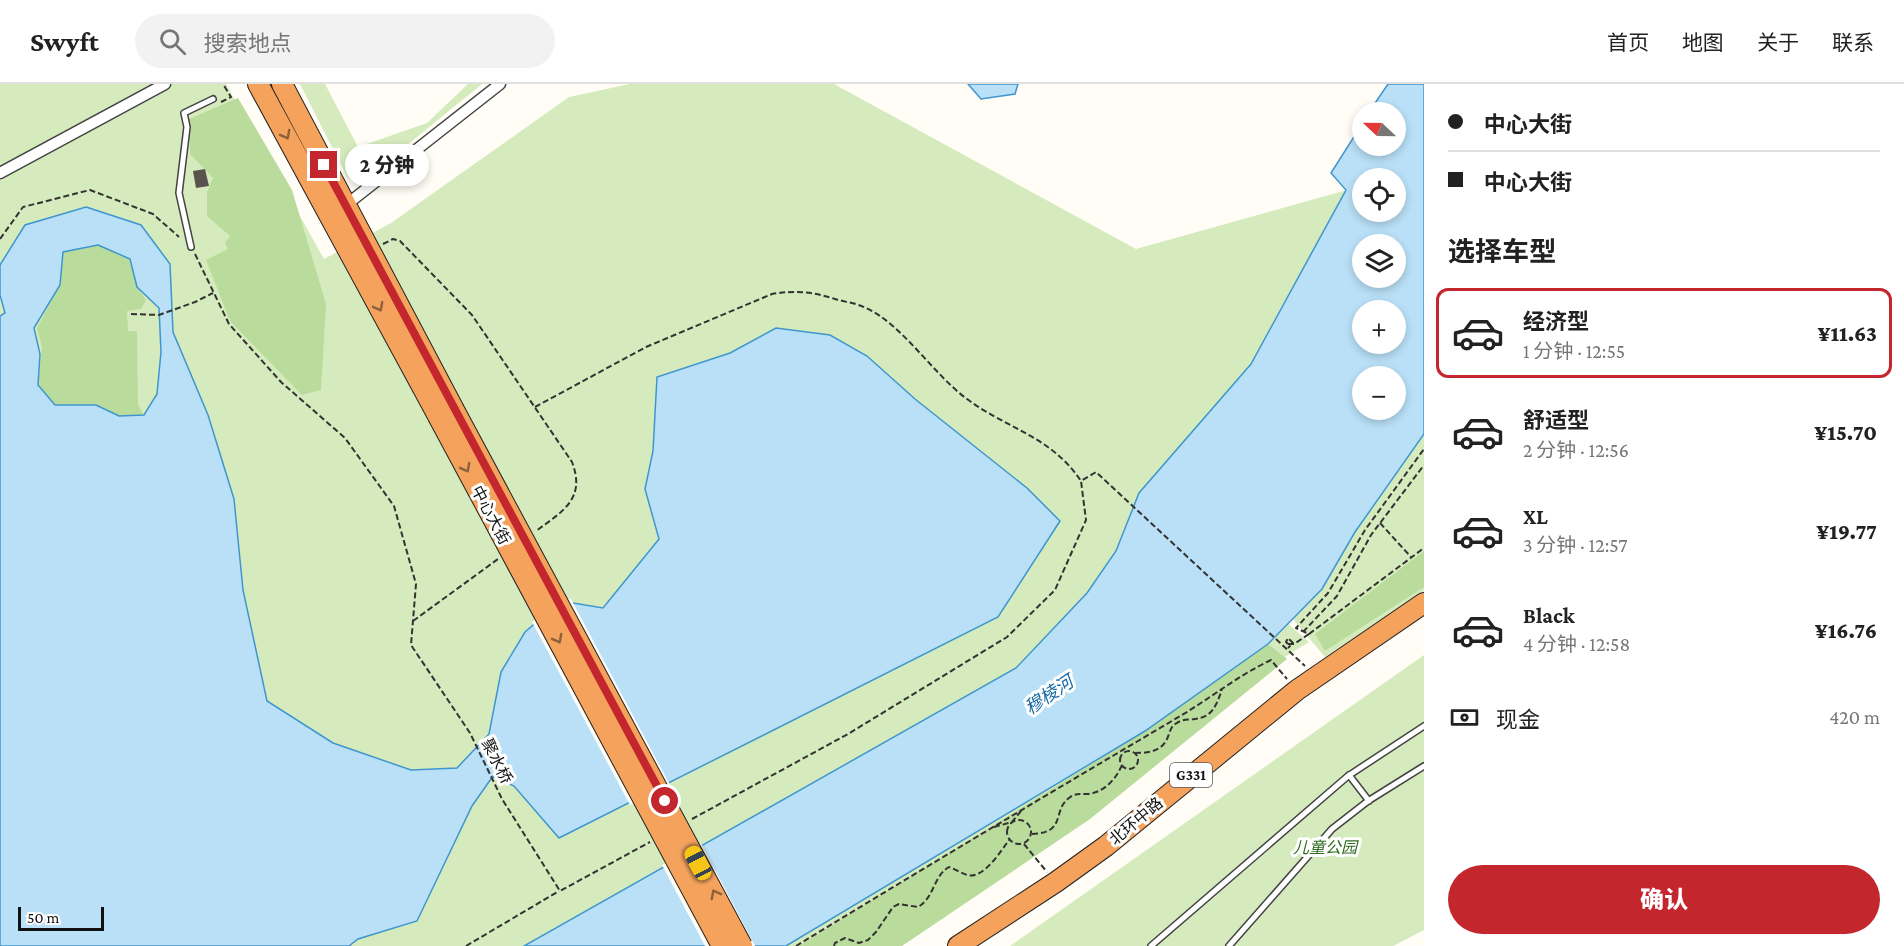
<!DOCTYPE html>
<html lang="zh">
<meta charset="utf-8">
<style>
body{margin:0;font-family:"Crimson Pro","Noto Sans SC",serif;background:#f2f2f2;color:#222;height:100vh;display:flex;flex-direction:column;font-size:22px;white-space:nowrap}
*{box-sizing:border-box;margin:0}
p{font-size:20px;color:#767676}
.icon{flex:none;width:33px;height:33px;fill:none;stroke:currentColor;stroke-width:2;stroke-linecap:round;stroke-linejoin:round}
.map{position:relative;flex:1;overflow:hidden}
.sheet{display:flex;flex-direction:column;background:#fff;width:480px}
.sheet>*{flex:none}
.guide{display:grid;align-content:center;height:132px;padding:0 24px;background:#fff}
.needle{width:39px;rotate:292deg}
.fabs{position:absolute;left:1352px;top:18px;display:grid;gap:12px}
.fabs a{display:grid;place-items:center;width:54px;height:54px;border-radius:50%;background:#fff;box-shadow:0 3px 9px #0003;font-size:30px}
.scale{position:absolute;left:18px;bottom:15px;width:86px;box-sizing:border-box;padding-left:6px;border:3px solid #111;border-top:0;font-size:16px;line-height:21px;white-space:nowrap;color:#111;-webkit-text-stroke:4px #fff;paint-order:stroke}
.end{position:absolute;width:27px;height:27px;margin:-14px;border:8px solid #c4262e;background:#fff;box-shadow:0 0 0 3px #fff}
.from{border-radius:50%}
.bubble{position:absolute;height:42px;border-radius:21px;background:#fff;box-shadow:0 3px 9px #0003;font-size:20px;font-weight:800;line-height:42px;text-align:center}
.car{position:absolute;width:18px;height:36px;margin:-18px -9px;border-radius:8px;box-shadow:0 0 4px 2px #0007;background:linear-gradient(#f5c518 24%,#345 0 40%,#f5c518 0 76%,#345 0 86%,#f5c518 0)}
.guide b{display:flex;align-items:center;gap:21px;height:57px;font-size:22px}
.guide b+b{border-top:2px solid #e0e0e0}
.guide i{width:15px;height:15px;background:#222}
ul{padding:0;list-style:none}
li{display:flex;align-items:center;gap:18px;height:90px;margin:0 12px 9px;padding:0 12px;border:3px solid transparent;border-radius:12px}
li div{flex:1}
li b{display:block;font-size:22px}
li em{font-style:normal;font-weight:800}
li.current{border-color:#c4262e}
li>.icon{width:54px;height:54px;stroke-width:1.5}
h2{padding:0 24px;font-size:27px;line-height:72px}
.pay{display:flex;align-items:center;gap:15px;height:66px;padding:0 24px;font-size:22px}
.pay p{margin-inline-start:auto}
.action{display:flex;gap:12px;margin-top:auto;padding:12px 24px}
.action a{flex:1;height:69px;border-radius:36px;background:#c4262e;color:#fff;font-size:24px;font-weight:800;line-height:69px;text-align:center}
header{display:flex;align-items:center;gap:36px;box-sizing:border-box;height:84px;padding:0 30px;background:#fff;border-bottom:2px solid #e0e0e0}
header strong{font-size:28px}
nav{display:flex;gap:33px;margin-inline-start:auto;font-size:21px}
.search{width:420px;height:54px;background:#f2f2f2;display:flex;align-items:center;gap:15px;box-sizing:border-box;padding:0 21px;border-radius:33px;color:#767676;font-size:22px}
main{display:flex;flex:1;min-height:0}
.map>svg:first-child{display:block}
.green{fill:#d5ebbd}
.forest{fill:#b9dc9c}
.water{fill:#b9e0f7;stroke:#3f96cf;stroke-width:1.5;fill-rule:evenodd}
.pier{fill:#fffdf5}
.building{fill:#5a524d}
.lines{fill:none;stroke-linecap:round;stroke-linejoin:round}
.lane-casing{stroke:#444;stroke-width:8}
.street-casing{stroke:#444;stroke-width:13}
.highway-casing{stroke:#222;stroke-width:22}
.path{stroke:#333;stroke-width:2;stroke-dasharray:6 3;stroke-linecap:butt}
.lane{stroke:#fff;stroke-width:5}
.street{stroke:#fff;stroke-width:10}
.highway{stroke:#f5a25d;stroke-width:20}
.highway-bridge-casing{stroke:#222;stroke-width:22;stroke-linecap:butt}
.path-bridge{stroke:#333;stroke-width:2;stroke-dasharray:6 3;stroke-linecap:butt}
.highway-bridge{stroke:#f5a25d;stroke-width:20}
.oneway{stroke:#8e613b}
.route{stroke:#c4262e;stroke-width:8}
.labels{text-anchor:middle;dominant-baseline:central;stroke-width:6;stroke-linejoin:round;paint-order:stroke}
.shield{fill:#fff;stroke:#585858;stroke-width:1.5}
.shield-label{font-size:15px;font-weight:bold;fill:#111}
.street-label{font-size:16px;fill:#111;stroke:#fff}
.park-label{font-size:16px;font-style:italic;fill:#2f6b1f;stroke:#fff}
.water-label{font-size:18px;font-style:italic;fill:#1768a6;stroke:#fff}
</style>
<header>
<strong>Swyft</strong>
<div class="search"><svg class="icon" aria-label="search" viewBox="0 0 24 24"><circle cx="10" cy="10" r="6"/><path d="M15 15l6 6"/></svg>搜索地点</div>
<nav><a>首页</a><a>地图</a><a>关于</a><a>联系</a></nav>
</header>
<main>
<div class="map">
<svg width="1424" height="862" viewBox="0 0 1424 862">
<rect width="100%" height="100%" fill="#fffdf5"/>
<path class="green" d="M0,0h226l98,175 67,-36 178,-126 61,-13h204l302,165 211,-59 -96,174 -112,129 170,149 -23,14 -214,173 -174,117h-898z
M300,0h25l33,63 69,-24 41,-39h14l-119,97 -8,1 -8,-5z
M1424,350v157l-99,66 -32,-38 29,-30 36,-61z
M1424,571v275l-31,16h-383z"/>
<path class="forest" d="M238,14l54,92 34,114 -5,86 -19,5 -72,-74 -24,-61 22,-11 -3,-6 5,-7 -23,-20v-24l6,-14 -23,-24 -1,-35z
M98,161l32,14 7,28 9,13 -5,9 -14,2 1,20h9l1,73 6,12h-25l-23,-11h-41l-17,-20 4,-37 -5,-20 23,-43 3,-33z
M1424,467v36l-99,64 -10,-17z
M1268,560l19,15 -197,160 -188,127h-103l346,-215z"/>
<path class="water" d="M968,0h50l-3,10 -34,5z
M1388,0h36v350l-69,98 -33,57 -54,55 -123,87 -359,215h-262l492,-278 71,-75 29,-42 23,-58 112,-129 95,-174 -15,-17 31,-49v22h33v-34h-26zM1362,94h33v34h-33zM1362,160h33v34h-33zM1362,226h33v34h-33zM1362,292h33v34h-33z
M86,123l55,18 29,39 3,68 35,83 26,84 9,91 24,111 66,42 78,27 46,-2 32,-34 12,-62 24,-40 36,-31 42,7 56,-69 -14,-50 8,-38 4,-74 73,-24 46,-25 54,7 37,21 48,43 112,89 33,33 -62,96 -439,221 -45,-52 -21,-10 -21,30 -55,115 -59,18 -9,7h-349v-630l5,-3 -5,-18v-30l25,-40zM98,161l32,14 7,28 22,21 2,44 -4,42 -13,21 -25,1 -23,-11h-41l-17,-20 2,-31 -6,-26 26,-43 3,-33z"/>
<path class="pier" d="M560,514l11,1 99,186 -40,20 -98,-183z
M701,759l54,103h-50l-43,-81z"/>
<path class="building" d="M205,85l4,17 -13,2 -3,-17z"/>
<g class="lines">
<g class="lane-casing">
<path id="lane" d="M191,163l-12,-54 8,-66 -3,-14 29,-14
M1349,691l20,26
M1151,862l197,-170 76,-50
M1229,862l103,-117 36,-28 56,-35"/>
</g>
<g class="street-casing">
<path id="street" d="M0,89l165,-89
M346,121l154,-121"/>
</g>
<g class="highway-casing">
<path id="highway" d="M258,0l180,332
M282,0l171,324
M958,862l98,-64 50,-36 191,-156 127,-87"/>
</g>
<path class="path" d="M221,18l10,-5 -8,-13
M0,155l23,-32 67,-17 63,24 26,23
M383,160l10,-5 7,2 72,74 100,147c14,37 -9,49 -36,69
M195,170l34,70 52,58 64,56 49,68 22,78 -5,61 59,88 32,66 58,92 90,-49
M131,230l28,1 36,-13 18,-9
M535,323l111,-60 126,-53c23,-4 41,-2 63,5 10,3 21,4 31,9 36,16 68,67 101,91 40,30 84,37 114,82
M1380,439l31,34
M413,537l85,-62
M1303,548l34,-36 34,-61 53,-70
M1309,550l115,-86
M1288,560h6l15,-10 -13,-6 32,-35 37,-63 59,-81
M1120 676a9 9 0 1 1 18 0a9 9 0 1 1-18 0Z
M1135,669c12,0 26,-1 32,-14 3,-6 3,-13 10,-16 5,-4 12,-3 18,-4 18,-2 21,-14 27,-29
M692,735l156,-85 159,-97 48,-47 31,-70 -5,-39 15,-9 209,194
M1007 748a12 12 0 1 1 24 0a12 12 0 1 1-24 0Z
M994,743l18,-5 9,-11
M1032,750c35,-1 20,-24 37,-36 6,-5 11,-4 18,-4 17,-1 29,-15 35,-29
M1024,760l23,28
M466,862l93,-55
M796,862c128,-78 257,-155 386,-231 30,-18 57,-40 89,-55l16,19
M834,862l1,-3 10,-5 14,5 9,-3 8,-8 17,-25 6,-3 19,3c17,-10 15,-31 31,-40 6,2 12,6 18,8 16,5 34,-24 42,-35"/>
<use href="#lane" class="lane"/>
<use href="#street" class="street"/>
<use href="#highway" class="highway"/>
<g class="highway-bridge-casing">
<path id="highway-bridge" d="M453,324l289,538
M438,332l284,530"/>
</g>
<path class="path-bridge" d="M1288,560l-2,-2 2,-4 5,5 -5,5"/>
<use href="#highway-bridge" class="highway-bridge"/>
</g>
<defs><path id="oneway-chevron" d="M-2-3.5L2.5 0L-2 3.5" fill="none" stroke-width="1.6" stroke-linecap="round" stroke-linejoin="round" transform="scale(1.5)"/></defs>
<g class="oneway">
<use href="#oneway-chevron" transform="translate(286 51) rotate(62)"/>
<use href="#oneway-chevron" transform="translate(379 223) rotate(62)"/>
<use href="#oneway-chevron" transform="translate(466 384) rotate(62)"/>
<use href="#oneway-chevron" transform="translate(558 555) rotate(62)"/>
<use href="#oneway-chevron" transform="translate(715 810) rotate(-118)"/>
</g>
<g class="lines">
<path class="route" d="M324,81l341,636"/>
</g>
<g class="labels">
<rect class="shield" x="1170" y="679" width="42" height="24" rx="4.5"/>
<g class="shield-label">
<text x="1191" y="691">G331</text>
</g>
<g class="street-label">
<text transform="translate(491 431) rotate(62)">中心大街</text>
<text transform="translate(497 677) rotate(63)">聚水桥</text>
<text transform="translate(1136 737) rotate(-40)">北环中路</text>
</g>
<g class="park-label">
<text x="1325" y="763">儿童公园</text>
</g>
<g class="water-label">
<text transform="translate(1049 611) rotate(-34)">穆棱河</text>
</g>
</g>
</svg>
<div class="fabs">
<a><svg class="needle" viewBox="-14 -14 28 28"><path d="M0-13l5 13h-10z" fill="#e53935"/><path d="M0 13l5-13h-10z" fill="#767676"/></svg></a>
<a><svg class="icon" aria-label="locate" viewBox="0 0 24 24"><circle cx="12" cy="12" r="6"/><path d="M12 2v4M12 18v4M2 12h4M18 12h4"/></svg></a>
<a><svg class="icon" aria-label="layers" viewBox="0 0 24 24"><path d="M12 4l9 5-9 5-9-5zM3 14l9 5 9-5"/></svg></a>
<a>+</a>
<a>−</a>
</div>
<div class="scale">50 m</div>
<i class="end from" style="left:665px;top:717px"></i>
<i class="end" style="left:324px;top:81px"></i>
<div class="bubble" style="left:345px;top:60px;width:84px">2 分钟</div>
<i class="car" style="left:698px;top:779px;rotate:332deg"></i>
</div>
<section class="sheet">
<div class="guide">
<b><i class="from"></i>中心大街</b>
<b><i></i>中心大街</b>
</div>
<h2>选择车型</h2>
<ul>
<li class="current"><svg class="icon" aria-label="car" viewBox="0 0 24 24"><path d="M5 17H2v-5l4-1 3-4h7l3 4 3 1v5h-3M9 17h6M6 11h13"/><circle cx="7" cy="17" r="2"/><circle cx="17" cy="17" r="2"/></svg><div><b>经济型</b><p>1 分钟 · 12:55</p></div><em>¥11.63</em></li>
<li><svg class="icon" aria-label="car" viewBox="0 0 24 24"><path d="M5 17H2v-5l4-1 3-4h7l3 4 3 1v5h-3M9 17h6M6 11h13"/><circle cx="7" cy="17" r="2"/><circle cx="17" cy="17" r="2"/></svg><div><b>舒适型</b><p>2 分钟 · 12:56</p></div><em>¥15.70</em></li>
<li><svg class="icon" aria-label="car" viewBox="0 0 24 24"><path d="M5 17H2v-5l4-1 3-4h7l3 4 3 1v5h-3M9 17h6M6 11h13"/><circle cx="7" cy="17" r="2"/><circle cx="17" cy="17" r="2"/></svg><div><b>XL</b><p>3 分钟 · 12:57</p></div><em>¥19.77</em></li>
<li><svg class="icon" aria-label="car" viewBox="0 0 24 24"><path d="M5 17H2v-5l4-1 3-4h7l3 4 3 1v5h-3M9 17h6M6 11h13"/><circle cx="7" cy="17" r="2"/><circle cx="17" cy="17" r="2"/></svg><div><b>Black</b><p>4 分钟 · 12:58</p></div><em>¥16.76</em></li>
</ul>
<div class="pay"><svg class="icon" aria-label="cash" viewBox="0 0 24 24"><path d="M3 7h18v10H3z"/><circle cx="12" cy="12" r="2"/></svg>现金<p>420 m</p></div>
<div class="action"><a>确认</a></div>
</section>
</main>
